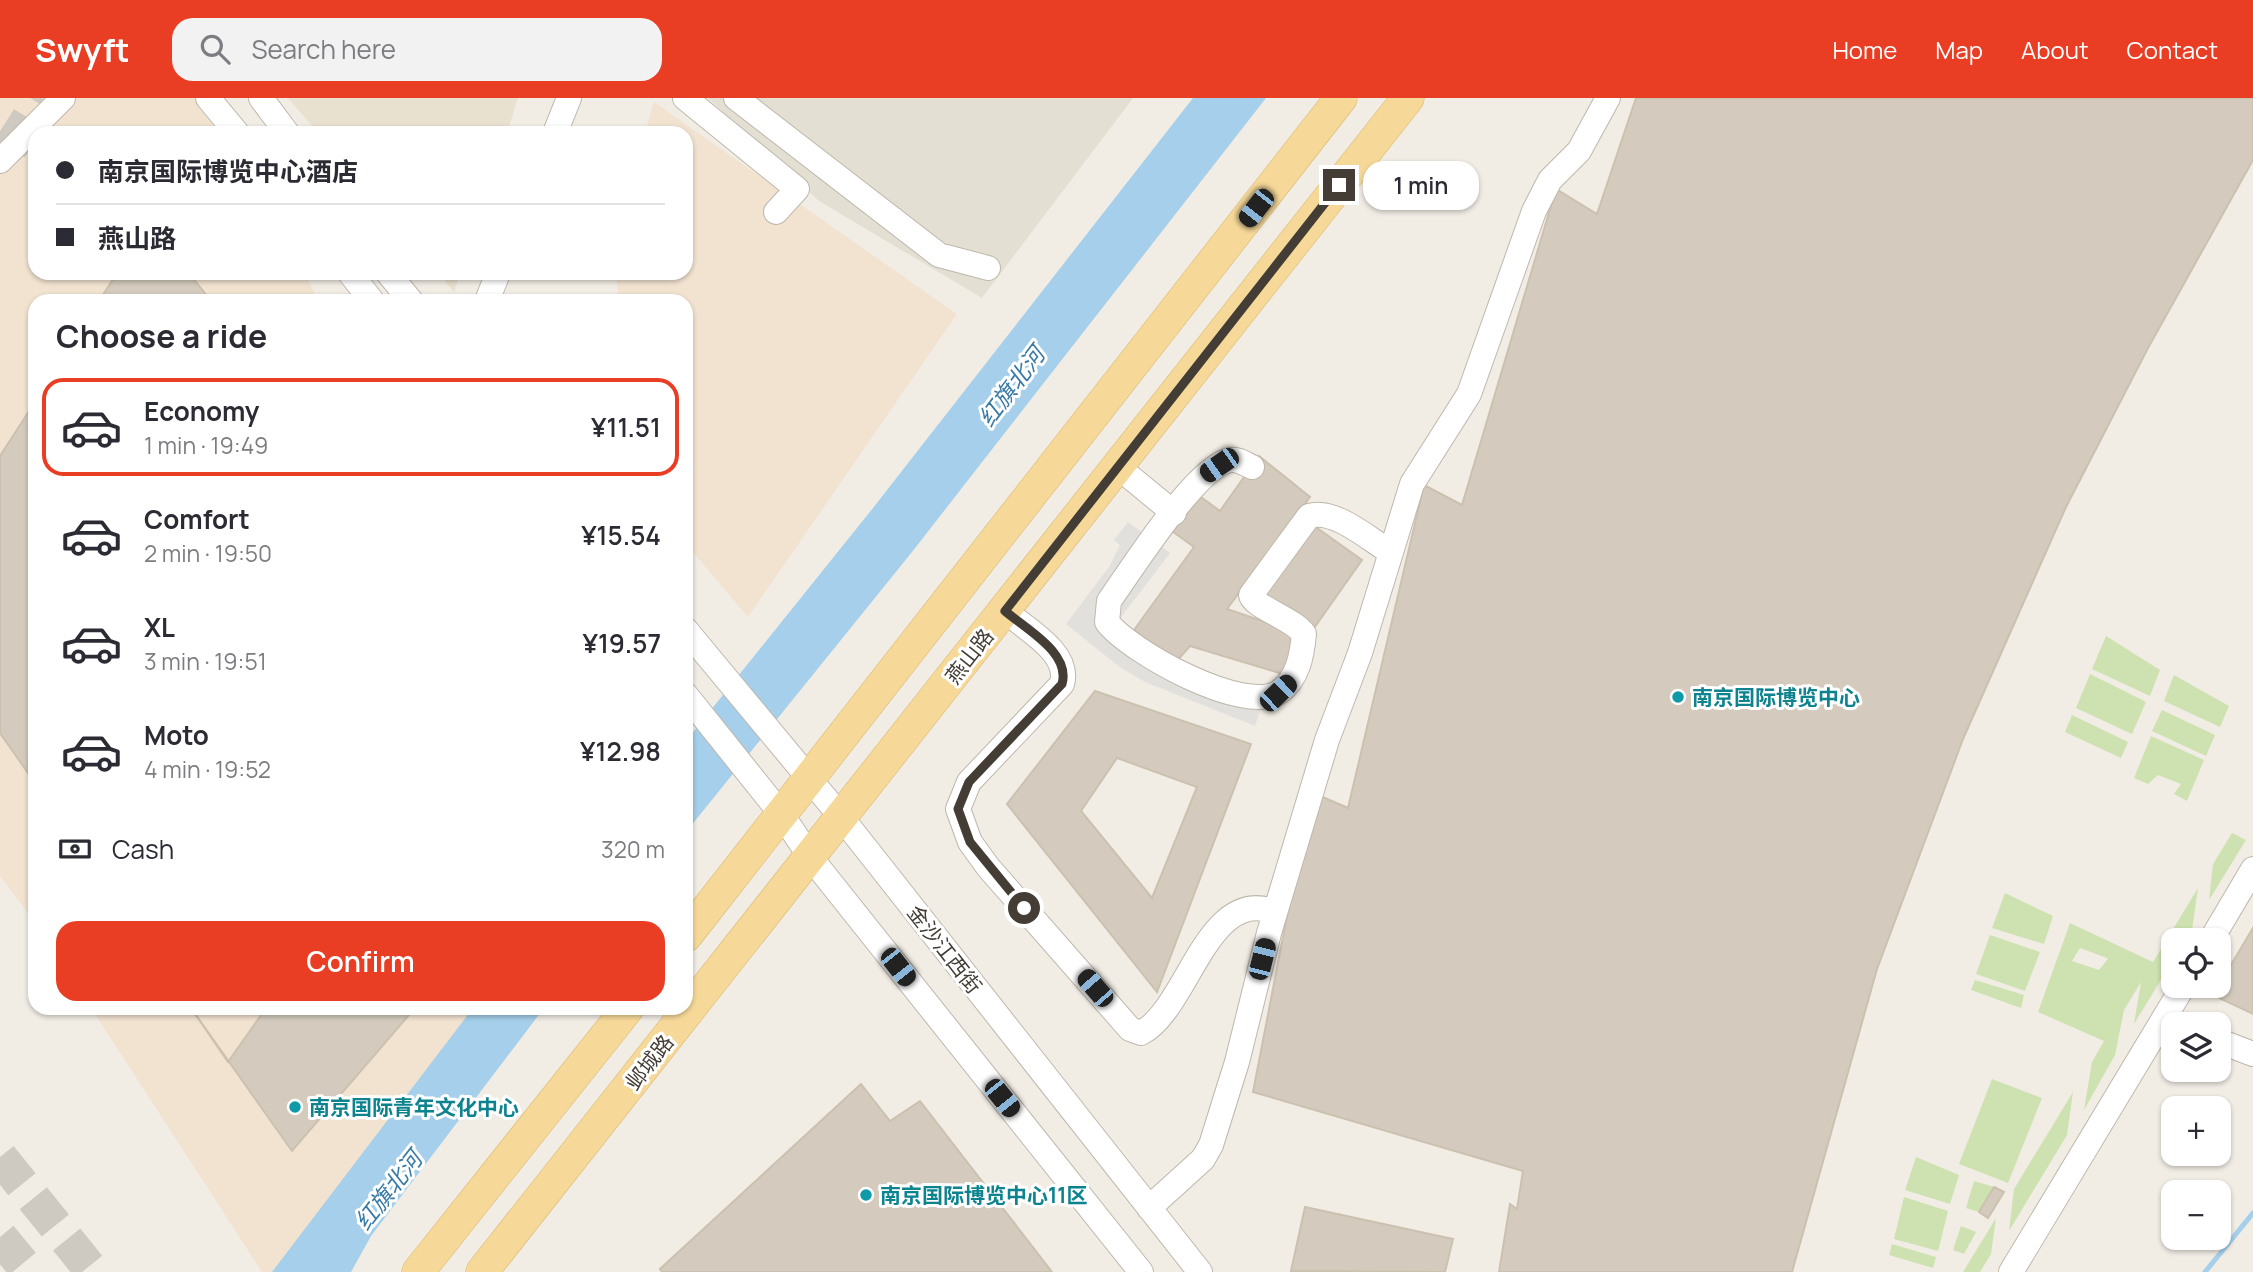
<!DOCTYPE html>
<meta charset="utf-8">
<style>
body{margin:0;font-family:Manrope,"Noto Sans SC",sans-serif;background:#f2f2f3;color:#2b2b33;height:100vh;display:flex;flex-direction:column;font-size:26px;white-space:nowrap}
*{box-sizing:border-box;margin:0}
p{font-size:23px;color:#7c7c81}
.icon{flex:none;width:38px;height:38px;fill:none;stroke:currentColor;stroke-width:2;stroke-linecap:round;stroke-linejoin:round}
.map{position:relative;flex:1;overflow:hidden}
.panel{position:absolute;left:28px;top:196px;width:665px;height:721px;display:flex;flex-direction:column;background:#fff;border-radius:21px;box-shadow:0 2px 5px #0004}
.panel>*{flex:none}
.hud{position:absolute;left:28px;top:28px;width:665px;height:154px;border-radius:21px;box-shadow:0 2px 5px #0004;display:grid;align-content:center;height:154px;padding:0 28px;background:#fff}
.fabs{position:absolute;left:2161px;top:830px;display:grid;gap:14px}
.fabs a{display:grid;place-items:center;width:70px;height:70px;border-radius:14px;background:#fff;box-shadow:0 2px 5px #0004;font-size:35px}
.end{position:absolute;width:32px;height:32px;margin:-16px;border:9px solid #433d35;background:#fff;box-shadow:0 0 0 4px #fff}
.from{border-radius:50%}
.bubble{position:absolute;height:49px;border-radius:21px;background:#fff;box-shadow:0 2px 5px #0004;font-size:23px;font-weight:600;line-height:49px;text-align:center}
.car{position:absolute;width:21px;height:42px;margin:-21px -10px;border-radius:9px;box-shadow:0 0 5px 2px #0007;background:linear-gradient(#222 24%,#8ab4d8 0 40%,#222 0 76%,#8ab4d8 0 86%,#222 0)}
.hud b{display:flex;align-items:center;gap:24px;height:66px;font-size:26px}
.hud b+b{border-top:2px solid #e1e1e2}
.hud i{width:18px;height:18px;background:#2b2b33}
ul{padding:0;list-style:none}
li{display:flex;align-items:center;gap:21px;height:98px;margin:0 14px 10px;padding:0 14px;border:4px solid transparent;border-radius:21px}
li div{flex:1}
li b{display:block;font-size:26px}
li em{font-style:normal;font-weight:600}
li.selected{border-color:#e93d24}
li>.icon{width:63px;height:63px;stroke-width:1.5}
h2{padding:0 28px;font-size:32px;line-height:84px}
.pay{display:flex;align-items:center;gap:18px;height:77px;padding:0 28px;font-size:26px}
.pay p{margin-inline-start:auto}
.primary-button{display:flex;gap:14px;margin-top:auto;padding:14px 28px}
.primary-button a{flex:1;height:80px;border-radius:21px;background:#e93d24;color:#fff;font-size:28px;font-weight:600;line-height:80px;text-align:center}
header{display:flex;align-items:center;gap:42px;box-sizing:border-box;height:98px;padding:0 35px;background:#e93d24;color:#fff}
header strong{font-size:33px}
nav{display:flex;gap:38px;margin-inline-start:auto;font-size:24px}
.search{width:490px;height:63px;background:#f2f2f3;display:flex;align-items:center;gap:18px;box-sizing:border-box;padding:0 24px;border-radius:21px;color:#7c7c81;font-size:26px}
.map>svg:first-child{display:block}
.residential{fill:#e4dfd3}
.commercial{fill:#f2e3d1}
.education{fill:#e9e1d0}
.green{fill:#cde2b0;fill-rule:evenodd}
.parking{fill:#e2e0dd}
.water{fill:#a5cfea}
.lines{fill:none;stroke-linecap:round;stroke-linejoin:round}
.stream{stroke:#a5cfea;stroke-width:5}
.building{fill:#d4cbbe;stroke:#ccc0af;stroke-width:2;fill-rule:evenodd}
.highway-tunnel{stroke:#cecac2;stroke-width:35;stroke-dasharray:35 18;stroke-linecap:butt}
.minor-casing{stroke:#beb7ab;stroke-width:26}
.major-casing{stroke:#d9b56a;stroke-width:33}
.minor{stroke:#fff;stroke-width:24}
.major{stroke:#f6d999;stroke-width:32}
.route{stroke:#433d35;stroke-width:9}
.culture-dot{fill:#0f9aa8;stroke:#fff;stroke-width:2.5}
.labels{text-anchor:middle;dominant-baseline:central;stroke-width:6;stroke-linejoin:round;paint-order:stroke}
.street-label{font-size:21px;fill:#433d35;stroke:#fff}
.culture-label{font-size:21px;font-weight:bold;fill:#0d838f;stroke:#fff;text-anchor:start}
.water-label{font-size:23px;font-style:italic;fill:#377aa5;stroke:#fff}
</style>
<header>
<strong>Swyft</strong>
<div class="search"><svg class="icon" aria-label="search" viewBox="0 0 24 24"><circle cx="10" cy="10" r="6"/><path d="M15 15l6 6"/></svg>Search here</div>
<nav><a>Home</a><a>Map</a><a>About</a><a>Contact</a></nav>
</header>
<div class="map">
<svg width="2253" height="1174" viewBox="0 0 2253 1174">
<rect width="100%" height="100%" fill="#f1ede5"/>
<path class="residential" d="M708,0h425l-151,200 -163,-97z"/>
<path class="commercial" d="M0,0h208l19,35h-192v140h269l15,28h-284v622l-35,-47z
M654,4l303,212 -209,303 -62,-73v-243h-67l-3,-28h70v-140h-41z
M91,910h400l-205,264h-24z"/>
<path class="education" d="M288,0h230l-11,35h-189z
M438,175h22l-6,19z"/>
<path class="green" d="M2106,538l54,34 -10,26 -58,-27z
M2090,576l56,28 -14,32 -56,-26z
M2174,577l55,31 -9,21 -56,-26z
M2162,612l53,25 -9,21 -54,-25z
M2072,617l56,27 -7,16 -56,-26z
M2151,638l53,24 -17,41 -13,-7 7,-10 -23,-9 -10,9 -14,-6z
M2232,735l14,7 -37,60 4,-36z
M2198,790l-6,42 -6,10h-12l-1,20 -39,64 7,-42 -17,28 -9,45 -31,55 8,-48 12,-21 -66,-29 32,-89 83,39zM2080,850l27,10 1,1 -9,11 -27,-9z
M2005,795l48,23 -9,28 -52,-16z
M1990,837l50,17 -15,39 -49,-17z
M1975,882l49,15 -3,13 -50,-18z
M1992,981l50,19 -34,85 -49,-19z
M2073,994l-6,43 -58,96 5,-42z
M1916,1059l43,18 -9,29 -45,-14z
M1974,1083l20,6 -15,25 -13,-4z
M1904,1099l44,14 -10,40 -44,-12z
M1996,1120l-5,36 -11,18h-17z
M1961,1128l15,6 -12,22 -11,-4z
M1892,1146l44,13 -3,11 -44,-13z"/>
<path class="parking" d="M1128,424l42,31 -58,76 153,67 -10,30 -110,-44 -24,-14 -55,-44 43,-57 11,-22 -6,-5z"/>
<path class="water" d="M1193,0h73l-354,454 -226,280v-91l187,-233z
M473,910h71l-173,228 -20,36h-79z"/>
<g class="lines">
<path class="stream" d="M2205,1174l48,-59"/>
</g>
<path class="building" d="M1636,0h617v62l-105,188 -82,159 -103,232 -86,230 -85,303h-293l11,-68 7,5 6,-38 -270,-79 58,-300 37,16 76,-323 38,20 94,-316 41,25z
M117,175h72l22,28h-112z
M35,304v381l-35,-50v-277z
M1259,358l51,41 -83,112 70,24 -11,42 -96,-29 -16,18 -40,-34 60,-83 -22,-16 26,-36 22,16z
M1313,427l49,35 -48,68 -52,-35z
M1095,593l156,53 -94,248 -150,-188zM1117,660l80,29 -45,111 -71,-87z
M2253,830v86l-40,-19z
M191,910h224l-123,143z
M191,910h75l-38,54z
M861,986l29,37 30,-20 132,171h-390l-2,-3z
M1994,1089l10,5 -16,26 -9,-6z
M1305,1109l148,32 -8,33 -154,-1z"/>
<g class="lines">
<path class="highway-tunnel" d="M10,50l32,-50
M0,1059l93,115
M0,1139l29,35"/>
<g class="minor-casing">
<path id="minor" d="M208,0l29,35
M261,0l26,35
M685,0l112,91 -21,23
M736,0l203,157 49,13
M555,35l14,-35
M0,63l63,-63
M350,175l22,28
M388,175l23,28
M487,203l11,-28
M1118,369l56,46
M1252,369c-7,-3 -13,-8 -21,-7 -33,3 -101,112 -122,141l-2,21c23,30 137,93 172,70 19,-13 23,-37 25,-58 -10,-15 -52,-28 -53,-39l58,-79c25,-8 60,23 81,36
M1005,513c21,18 66,42 57,73l-93,98 -11,27 12,33 18,25 142,162 11,4c47,-24 66,-148 134,-121
M686,532l156,188 358,454
M686,597l96,120 29,43 330,414
M2211,842l42,-71
M2219,943l34,13
M1149,1110l54,-49 8,-14 26,-83 32,-129 58,-193 33,-87 52,-169 57,-90 65,-183 16,-31 29,-29 29,-53
M2011,1174l173,-287"/>
</g>
<g class="major-casing">
<path id="major" d="M686,838l655,-838
M418,1174l210,-264
M482,1174l926,-1174"/>
</g>
<use href="#minor" class="minor"/>
<use href="#major" class="major"/>
</g>
<g class="lines">
<path class="route" d="M1024,810l-54,-66 -12,-33 11,-27 93,-98c9,-31 -36,-55 -57,-73l334,-426"/>
</g>
<g class="culture-dot">
<circle cx="1678" cy="599" r="7"/>
<circle cx="295" cy="1009" r="7"/>
<circle cx="866" cy="1097" r="7"/>
</g>
<g class="labels">
<g class="street-label">
<text transform="translate(969 558) rotate(-52)">燕山路</text>
<text transform="translate(945 851) rotate(52)">金沙江西街</text>
<text transform="translate(649 964) rotate(-52)">邺城路</text>
</g>
<g class="culture-label">
<text x="1692" y="599">南京国际博览中心</text>
<text x="309" y="1009">南京国际青年文化中心</text>
<text x="880" y="1097">南京国际博览中心11区</text>
</g>
<g class="water-label">
<text transform="translate(1011 288) rotate(-53)">红旗北河</text>
<text transform="translate(388 1092) rotate(-52)">红旗北河</text>
</g>
</g>
</svg>
<div class="fabs">
<a><svg class="icon" aria-label="locate" viewBox="0 0 24 24"><circle cx="12" cy="12" r="6"/><path d="M12 2v4M12 18v4M2 12h4M18 12h4"/></svg></a>
<a><svg class="icon" aria-label="layers" viewBox="0 0 24 24"><path d="M12 4l9 5-9 5-9-5zM3 14l9 5 9-5"/></svg></a>
<a>+</a>
<a>−</a>
</div>
<i class="end from" style="left:1024px;top:810px"></i>
<i class="end" style="left:1339px;top:87px"></i>
<div class="bubble" style="left:1363px;top:63px;width:116px">1 min</div>
<i class="car" style="left:1256px;top:110px;rotate:218deg"></i>
<i class="car" style="left:1219px;top:367px;rotate:235deg"></i>
<i class="car" style="left:1278px;top:595px;rotate:46deg"></i>
<i class="car" style="left:1262px;top:861px;rotate:14deg"></i>
<i class="car" style="left:898px;top:869px;rotate:142deg"></i>
<i class="car" style="left:1095px;top:890px;rotate:319deg"></i>
<i class="car" style="left:1002px;top:1000px;rotate:141deg"></i>
<div class="hud">
<b><i class="from"></i>南京国际博览中心酒店</b>
<b><i></i>燕山路</b>
</div>
<section class="panel">
<h2>Choose a ride</h2>
<ul>
<li class="selected"><svg class="icon" aria-label="car" viewBox="0 0 24 24"><path d="M5 17H2v-5l4-1 3-4h7l3 4 3 1v5h-3M9 17h6M6 11h13"/><circle cx="7" cy="17" r="2"/><circle cx="17" cy="17" r="2"/></svg><div><b>Economy</b><p>1 min · 19:49</p></div><em>¥11.51</em></li>
<li><svg class="icon" aria-label="car" viewBox="0 0 24 24"><path d="M5 17H2v-5l4-1 3-4h7l3 4 3 1v5h-3M9 17h6M6 11h13"/><circle cx="7" cy="17" r="2"/><circle cx="17" cy="17" r="2"/></svg><div><b>Comfort</b><p>2 min · 19:50</p></div><em>¥15.54</em></li>
<li><svg class="icon" aria-label="car" viewBox="0 0 24 24"><path d="M5 17H2v-5l4-1 3-4h7l3 4 3 1v5h-3M9 17h6M6 11h13"/><circle cx="7" cy="17" r="2"/><circle cx="17" cy="17" r="2"/></svg><div><b>XL</b><p>3 min · 19:51</p></div><em>¥19.57</em></li>
<li><svg class="icon" aria-label="car" viewBox="0 0 24 24"><path d="M5 17H2v-5l4-1 3-4h7l3 4 3 1v5h-3M9 17h6M6 11h13"/><circle cx="7" cy="17" r="2"/><circle cx="17" cy="17" r="2"/></svg><div><b>Moto</b><p>4 min · 19:52</p></div><em>¥12.98</em></li>
</ul>
<div class="pay"><svg class="icon" aria-label="cash" viewBox="0 0 24 24"><path d="M3 7h18v10H3z"/><circle cx="12" cy="12" r="2"/></svg>Cash<p>320 m</p></div>
<div class="primary-button"><a>Confirm</a></div>
</section>
</div>
